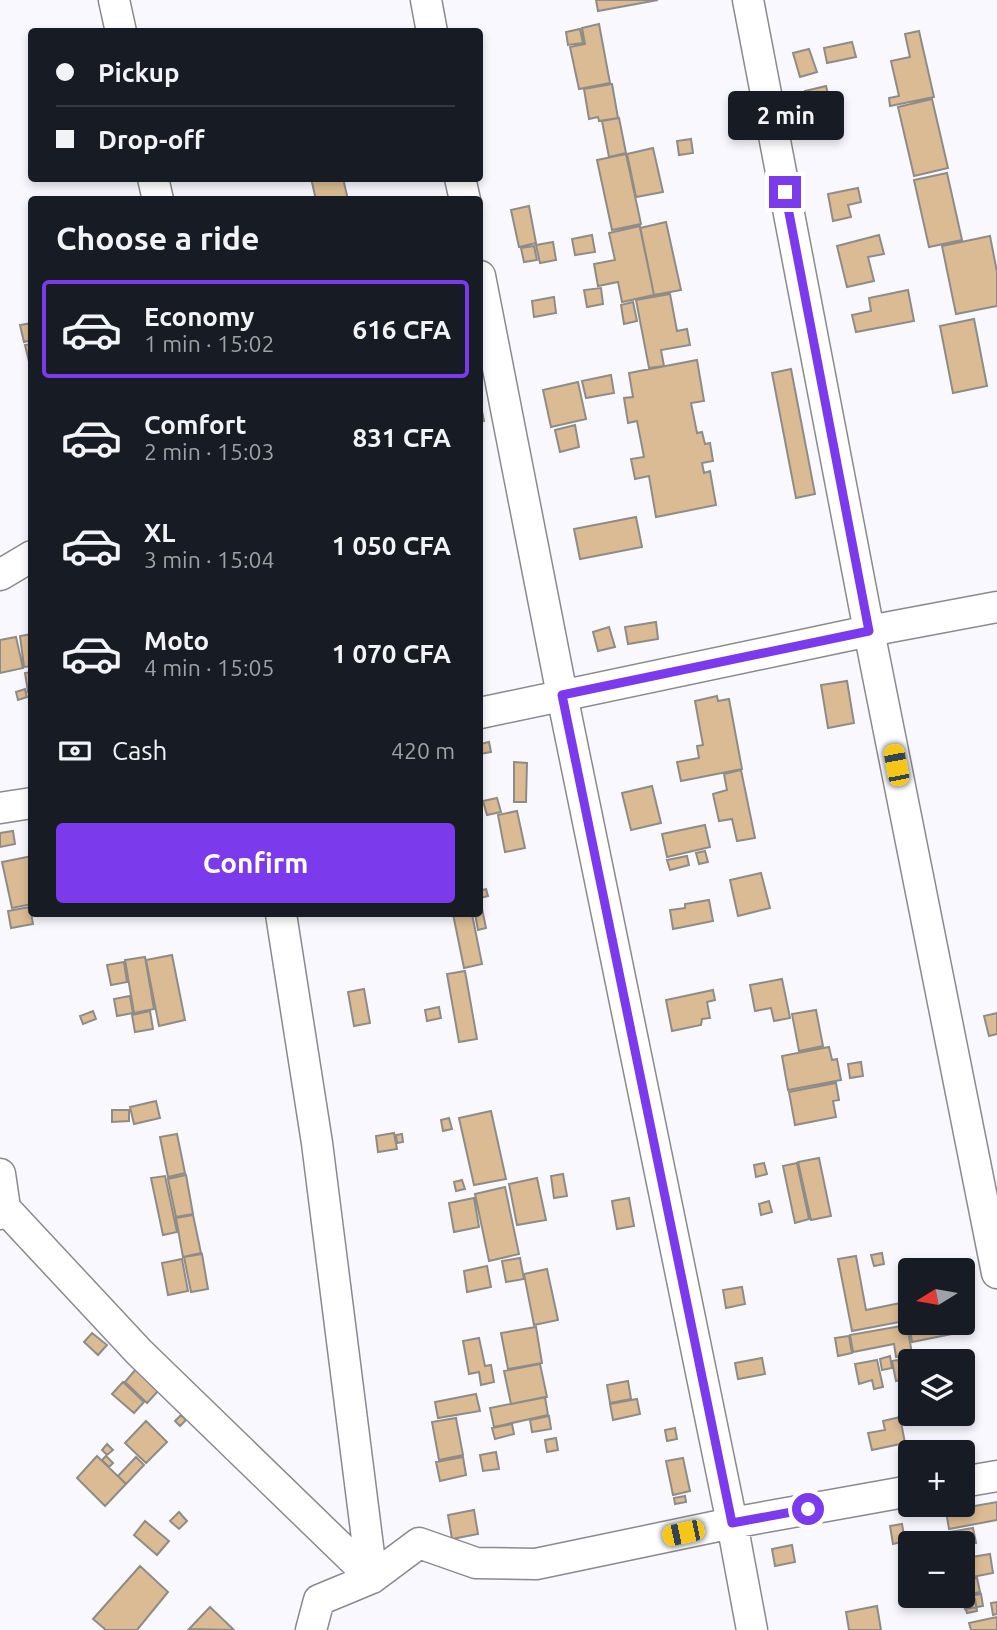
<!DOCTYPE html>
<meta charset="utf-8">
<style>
body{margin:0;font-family:Ubuntu,sans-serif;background:#20242c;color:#f1f3f6;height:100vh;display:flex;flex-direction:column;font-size:26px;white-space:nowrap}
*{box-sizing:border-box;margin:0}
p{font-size:23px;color:#9ea1a6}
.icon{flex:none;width:38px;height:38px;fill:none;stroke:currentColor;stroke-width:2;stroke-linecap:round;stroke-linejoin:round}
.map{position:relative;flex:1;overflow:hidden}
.side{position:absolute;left:28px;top:196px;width:455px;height:721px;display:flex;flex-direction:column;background:#171b24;border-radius:7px;box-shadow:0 4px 10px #0003}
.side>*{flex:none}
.hud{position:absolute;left:28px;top:28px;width:455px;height:154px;border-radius:7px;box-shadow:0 4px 10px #0003;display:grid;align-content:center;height:154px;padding:0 28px;background:#171b24}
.needle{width:46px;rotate:259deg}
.controls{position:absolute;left:898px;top:1258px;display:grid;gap:14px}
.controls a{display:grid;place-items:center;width:77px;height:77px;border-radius:7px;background:#171b24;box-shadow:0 4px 10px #0003;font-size:35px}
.end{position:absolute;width:32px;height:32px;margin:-16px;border:9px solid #7c3aed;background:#fff;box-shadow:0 0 0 4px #fff}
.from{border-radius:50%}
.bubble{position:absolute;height:49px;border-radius:7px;background:#171b24;box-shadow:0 4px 10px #0003;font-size:23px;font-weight:700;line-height:49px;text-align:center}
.car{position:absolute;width:21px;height:42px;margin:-21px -10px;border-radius:9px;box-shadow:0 0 5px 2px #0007;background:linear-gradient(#f5c518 24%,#345 0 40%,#f5c518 0 76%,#345 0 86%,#f5c518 0)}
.hud b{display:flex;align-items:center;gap:24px;height:66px;font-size:26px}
.hud b+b{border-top:2px solid #363941}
.hud i{width:18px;height:18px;background:#f1f3f6}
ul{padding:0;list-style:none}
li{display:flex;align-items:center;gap:21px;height:98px;margin:0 14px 10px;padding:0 14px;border:4px solid transparent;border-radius:7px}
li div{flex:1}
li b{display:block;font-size:26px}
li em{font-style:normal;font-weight:700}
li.selected{border-color:#7c3aed}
li>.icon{width:63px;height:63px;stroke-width:1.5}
h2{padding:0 28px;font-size:32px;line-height:84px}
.pay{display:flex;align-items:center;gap:18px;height:77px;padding:0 28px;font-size:26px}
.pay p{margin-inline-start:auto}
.button{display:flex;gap:14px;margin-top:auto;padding:14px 28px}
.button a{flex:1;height:80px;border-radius:7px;background:#7c3aed;color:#fff;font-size:28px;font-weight:700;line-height:80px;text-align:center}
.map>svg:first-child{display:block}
.building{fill:#dbbb94;stroke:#8f8c88;stroke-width:2}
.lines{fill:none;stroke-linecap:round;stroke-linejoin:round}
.street-casing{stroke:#898a8f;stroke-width:33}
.street{stroke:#fff;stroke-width:30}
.route{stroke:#7c3aed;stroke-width:9}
</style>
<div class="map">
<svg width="997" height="1630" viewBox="0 0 997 1630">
<rect width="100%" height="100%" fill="#f8f8fe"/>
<path class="building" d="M596,0h62l-60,11z
M599,24l11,59 -31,6 -9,-42 15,-3 -3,-16z
M580,29l3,14 -15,2 -2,-13z
M919,31l15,66 -44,9 -1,-8 10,-2 -8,-35 19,-4 -5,-23z
M852,42l4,15 -29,6 -3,-15z
M809,49l8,23 -17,5 -7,-24z
M612,84l6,34 -19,3 -1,-4 -9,2 -5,-30z
M826,86l7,29 -11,2 3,9 -11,3 -9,-38z
M932,99l16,69 -34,8 -16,-69z
M619,118l7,35 -17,4 -7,-36z
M691,139l2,14 -14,2 -2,-14z
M653,148l10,44 -27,5 -9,-43z
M626,154l15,70 -29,6 -15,-70z
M947,173l15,67 -33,7 -15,-67z
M311,178h32l5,22h-32z
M858,188l3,14 -13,3 3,12 -18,4 -5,-27z
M529,206l7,37 -17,4 -8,-37z
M666,222l15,68 -27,5 -14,-67z
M640,226l14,69 -32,7 -4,-20 -20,4 -4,-22 21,-4 -6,-27z
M592,235l3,17 -20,3 -3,-16z
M879,235l5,19 -16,3 6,24 -27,6 -10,-41z
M990,236l7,36v34l-41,8 -14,-68z
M553,242l3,18 -16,3 -4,-18z
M534,246l3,14 -13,2 -3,-14z
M601,288l2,16 -16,3 -3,-17z
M908,290l6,31 -58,11 -4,-17 19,-4 -2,-13z
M670,294l7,37 10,-2 3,16 -29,5 3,16 -15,2 -13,-68z
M554,297l2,16 -22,4 -2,-16z
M633,302l4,19 -13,3 -3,-19z
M974,319l13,67 -34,7 -13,-67z
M32,323v17l-8,2 -4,-17z
M32,344v30l-7,-29z
M697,360l7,41 -13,2 6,30 5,-1 3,12 5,-1 3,18 -11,2 2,10 6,-2 6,34 -60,12 -7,-41 -14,3 -4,-20 13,-2 -7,-36 -9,2 -4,-25 9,-1 -4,-24z
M791,369l24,125 -19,4 -24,-125z
M611,375l3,18 -28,5 -4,-17z
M578,382l8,37 -35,8 -8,-37z
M480,401l4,20 -4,1z
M575,425l4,22 -19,5 -5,-22z
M636,517l6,30 -62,12 -6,-30z
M656,622l2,17 -30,5 -3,-17z
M609,627l6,20 -17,4 -5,-19z
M32,634v32l-8,1 -4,-31z
M16,637l7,31 -23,5v-33z
M32,672v19l-4,1 -3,-19z
M847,681l7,42 -26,5 -7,-43z
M25,689l2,8 -9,3 -2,-8z
M717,696l1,5 11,-2 13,70 -61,12 -4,-19 22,-4 -2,-12 6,-1 -8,-44z
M489,742l2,10 -11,2v-10z
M514,762l13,1 -1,39h-12z
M741,770l14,68 -18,3 -5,-22 -13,2 -6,-27 14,-4 -3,-16z
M652,786l9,37 -30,7 -9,-37z
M497,798l4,14 -14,3 -4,-14z
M517,811l8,37 -20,4 -7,-37z
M705,825l5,22 -43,10 -5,-23z
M13,831l2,13 -15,3v-14z
M705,851l3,11 -9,2 -3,-11z
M32,856v48l-20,4 -10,-46z
M687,856l2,9 -19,5 -3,-10z
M761,873l9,35 -32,8 -8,-36z
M486,889l2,7 -8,2v-7z
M480,899l6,29 -8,2 -3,-16h5z
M709,900l4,21 -40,8 -3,-19 15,-2v-4z
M30,907l3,17 -22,4 -3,-17z
M453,914h19l10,50 -18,4z
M172,955l13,65 -26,6 -13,-66z
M145,957l9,52 -20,4 -9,-53z
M124,962l3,20 -16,3 -4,-20z
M465,971l12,68 -18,3 -12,-68z
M782,979l8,39 -16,3 -3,-13 -16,3 -5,-26z
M364,989l6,34 -16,3 -6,-34z
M713,990l2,10 -8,2 3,16 -8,1 -1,6 -29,6 -6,-31z
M130,996l3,17 -16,3 -3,-17z
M439,1007l2,11 -14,3 -2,-11z
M816,1010l7,36 -24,5 -7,-37z
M93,1011l3,8 -13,5 -3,-8z
M150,1011l3,18 -18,3 -3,-17z
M997,1013v21l-8,2 -5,-20z
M829,1047l3,13 5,-1 4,21 -53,10 -6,-34z
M861,1062l2,14 -13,2 -2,-14z
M836,1083l3,17 -6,1 3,16 -41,8 -6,-33z
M156,1101l4,17 -26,6 -4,-17z
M112,1110h17v11l-17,1z
M491,1111l15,68 -32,6 -15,-67z
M449,1118l3,11 -9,2 -2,-11z
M394,1133l3,16 -19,3 -2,-16z
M177,1134l8,39 -17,4 -8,-40z
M402,1134l1,8 -6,1 -1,-8z
M819,1158l12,58 -20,4 -13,-58z
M764,1163l3,11 -11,3 -2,-12z
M797,1163l12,56 -14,4 -12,-57z
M563,1174l4,22 -13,2 -3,-22z
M186,1175l7,39 -17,3 -8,-38z
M165,1176l12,56 -14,3 -12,-57z
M537,1178l9,42 -29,5 -8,-41z
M462,1180l3,9 -9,2 -2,-9z
M505,1187l14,67 -30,7 -14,-67z
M474,1198l5,29 -25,5 -5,-29z
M629,1198l5,28 -17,3 -5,-28z
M769,1201l3,11 -11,3 -2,-11z
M193,1215l8,38 -18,4 -7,-39z
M882,1253l2,11 -10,2 -3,-11z
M202,1254l6,35 -17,3 -7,-35z
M856,1256l10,54 44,-9v19l-58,11 -14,-72z
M520,1258l4,21 -18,3 -4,-21z
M182,1259l6,32 -20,4 -6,-32z
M487,1266l4,21 -24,5 -3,-21z
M547,1269l11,51 -24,5 -10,-51z
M742,1287l3,17 -19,4 -3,-18z
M969,1312l3,18 -60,12 -3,-19h53v-10z
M907,1325l5,29 -16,3 -2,-13 -41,8 -3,-17z
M536,1327l6,36 -34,6 -7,-36z
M92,1333l15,12 -9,10 -14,-13z
M849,1336l3,17 -14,3 -3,-18z
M479,1338l6,28 6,-1 3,17 -13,3 -2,-13 -10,2 -6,-33z
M890,1356l2,12 -10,2 -2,-11z
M762,1358l3,16 -27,5 -3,-16z
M877,1360l6,27 -9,2 -2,-9 -13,4 -4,-20z
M898,1360l2,8 6,-2 2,12 -12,3 -4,-20z
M540,1364l7,33 -36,7 -7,-33z
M136,1369l23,21 -12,13 -22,-21z
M628,1381l3,18 -21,4 -3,-18z
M123,1382l21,20 -10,11 -22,-19z
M476,1394l4,17 -42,7 -3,-16z
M545,1397l3,18 -54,12 -4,-19z
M637,1399l3,15 -27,6 -3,-16z
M181,1415l5,5 -6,6 -5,-5z
M549,1416l2,13 -19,3 -2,-12z
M900,1417l5,26 -33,7 -4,-17 17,-3 -2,-9z
M456,1418l7,37 -24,5 -7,-38z
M146,1421l21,21 -21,21 -21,-20z
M512,1424l2,10 -19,5 -3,-11z
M675,1428l2,11 -10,2 -2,-11z
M556,1438l2,12 -11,2 -2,-12z
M107,1444l6,6 -6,5 -5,-5z
M496,1452l3,17 -16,2 -3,-16z
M97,1456l29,28 -21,22 -28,-28z
M106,1456l7,7 -4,4 -7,-7z
M136,1457l8,8 -18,19 -8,-8z
M463,1457l3,18 -26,6 -4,-19z
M683,1458l7,33 -17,4 -7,-34z
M685,1496l1,6 -11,2 -1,-6z
M997,1502v18l-48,9 -3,-18z
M474,1510l4,24 -26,5 -4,-24z
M179,1512l8,9 -8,8 -9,-8z
M145,1521l24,20 -12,14 -23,-20z
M902,1524l3,17 -12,3 -3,-18z
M973,1528l3,15 -6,1 2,13 18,-3 3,19 -31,6v-35h-11l-2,-12z
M792,1545l3,17 -20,4 -3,-17z
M140,1566l28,26 -31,38h-31l-13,-11z
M977,1578l3,14 -18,4v-15z
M910,1588v8h13l1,6 -17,4 -3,-17z
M981,1594l2,12 -18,3 -3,-12z
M975,1599l2,12 -10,2 -3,-11z
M997,1602v12l-4,1 -2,-12z
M877,1606l4,24h-32l-3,-18z
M210,1607l24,23 -45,-1z
M997,1617v13h-26l-2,-7z"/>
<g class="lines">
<g class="street-casing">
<path id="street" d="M114,0l7,32
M426,0l6,32
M748,0l121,631 128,642
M153,178l5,22
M460,178l5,22
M480,276l82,419 170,828 20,107
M0,575l32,-19
M480,713l389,-82 128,-24
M0,808l32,-5
M281,914l36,229 55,435
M0,1174l5,34 -5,6
M0,1203l139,149 233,226
M962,1482l35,-6
M311,1630l8,-30 53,-22 47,-35 57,20 60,1 196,-41 178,-32"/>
</g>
<use href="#street" class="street"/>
</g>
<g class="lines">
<path class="route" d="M785,192l84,439 -307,64 170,828 76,-14"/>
</g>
</svg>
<div class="controls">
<a><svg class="needle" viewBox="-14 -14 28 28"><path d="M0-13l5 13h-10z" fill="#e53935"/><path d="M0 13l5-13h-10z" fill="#9ea1a6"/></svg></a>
<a><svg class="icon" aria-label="layers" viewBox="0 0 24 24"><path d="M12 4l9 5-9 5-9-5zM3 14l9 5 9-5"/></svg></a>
<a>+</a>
<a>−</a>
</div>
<i class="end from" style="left:808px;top:1509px"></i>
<i class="end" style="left:785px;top:192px"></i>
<div class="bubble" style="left:728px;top:91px;width:116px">2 min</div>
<i class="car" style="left:896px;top:765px;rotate:349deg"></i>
<i class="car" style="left:683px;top:1533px;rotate:258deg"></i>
<div class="hud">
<b><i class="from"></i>Pickup</b>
<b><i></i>Drop-off</b>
</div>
<section class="side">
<h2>Choose a ride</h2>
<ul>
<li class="selected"><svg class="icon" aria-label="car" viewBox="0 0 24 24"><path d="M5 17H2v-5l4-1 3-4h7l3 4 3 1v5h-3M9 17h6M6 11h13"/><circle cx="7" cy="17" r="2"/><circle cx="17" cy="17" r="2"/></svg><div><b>Economy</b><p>1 min · 15:02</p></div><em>616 CFA</em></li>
<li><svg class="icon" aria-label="car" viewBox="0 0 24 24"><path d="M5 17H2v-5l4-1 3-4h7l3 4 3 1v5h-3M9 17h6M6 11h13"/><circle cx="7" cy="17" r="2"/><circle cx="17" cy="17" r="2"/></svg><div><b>Comfort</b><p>2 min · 15:03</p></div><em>831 CFA</em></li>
<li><svg class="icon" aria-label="car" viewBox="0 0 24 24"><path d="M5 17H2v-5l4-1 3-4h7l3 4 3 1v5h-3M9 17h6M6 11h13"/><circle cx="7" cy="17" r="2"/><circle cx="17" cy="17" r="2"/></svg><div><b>XL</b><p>3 min · 15:04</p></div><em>1 050 CFA</em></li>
<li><svg class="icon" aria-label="car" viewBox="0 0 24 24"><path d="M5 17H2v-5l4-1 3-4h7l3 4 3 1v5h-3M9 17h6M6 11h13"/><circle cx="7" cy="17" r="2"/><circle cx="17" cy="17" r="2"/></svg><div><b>Moto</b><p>4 min · 15:05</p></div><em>1 070 CFA</em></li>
</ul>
<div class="pay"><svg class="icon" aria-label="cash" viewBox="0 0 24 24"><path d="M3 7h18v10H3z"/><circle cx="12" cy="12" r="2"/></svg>Cash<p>420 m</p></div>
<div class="button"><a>Confirm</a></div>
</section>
</div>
